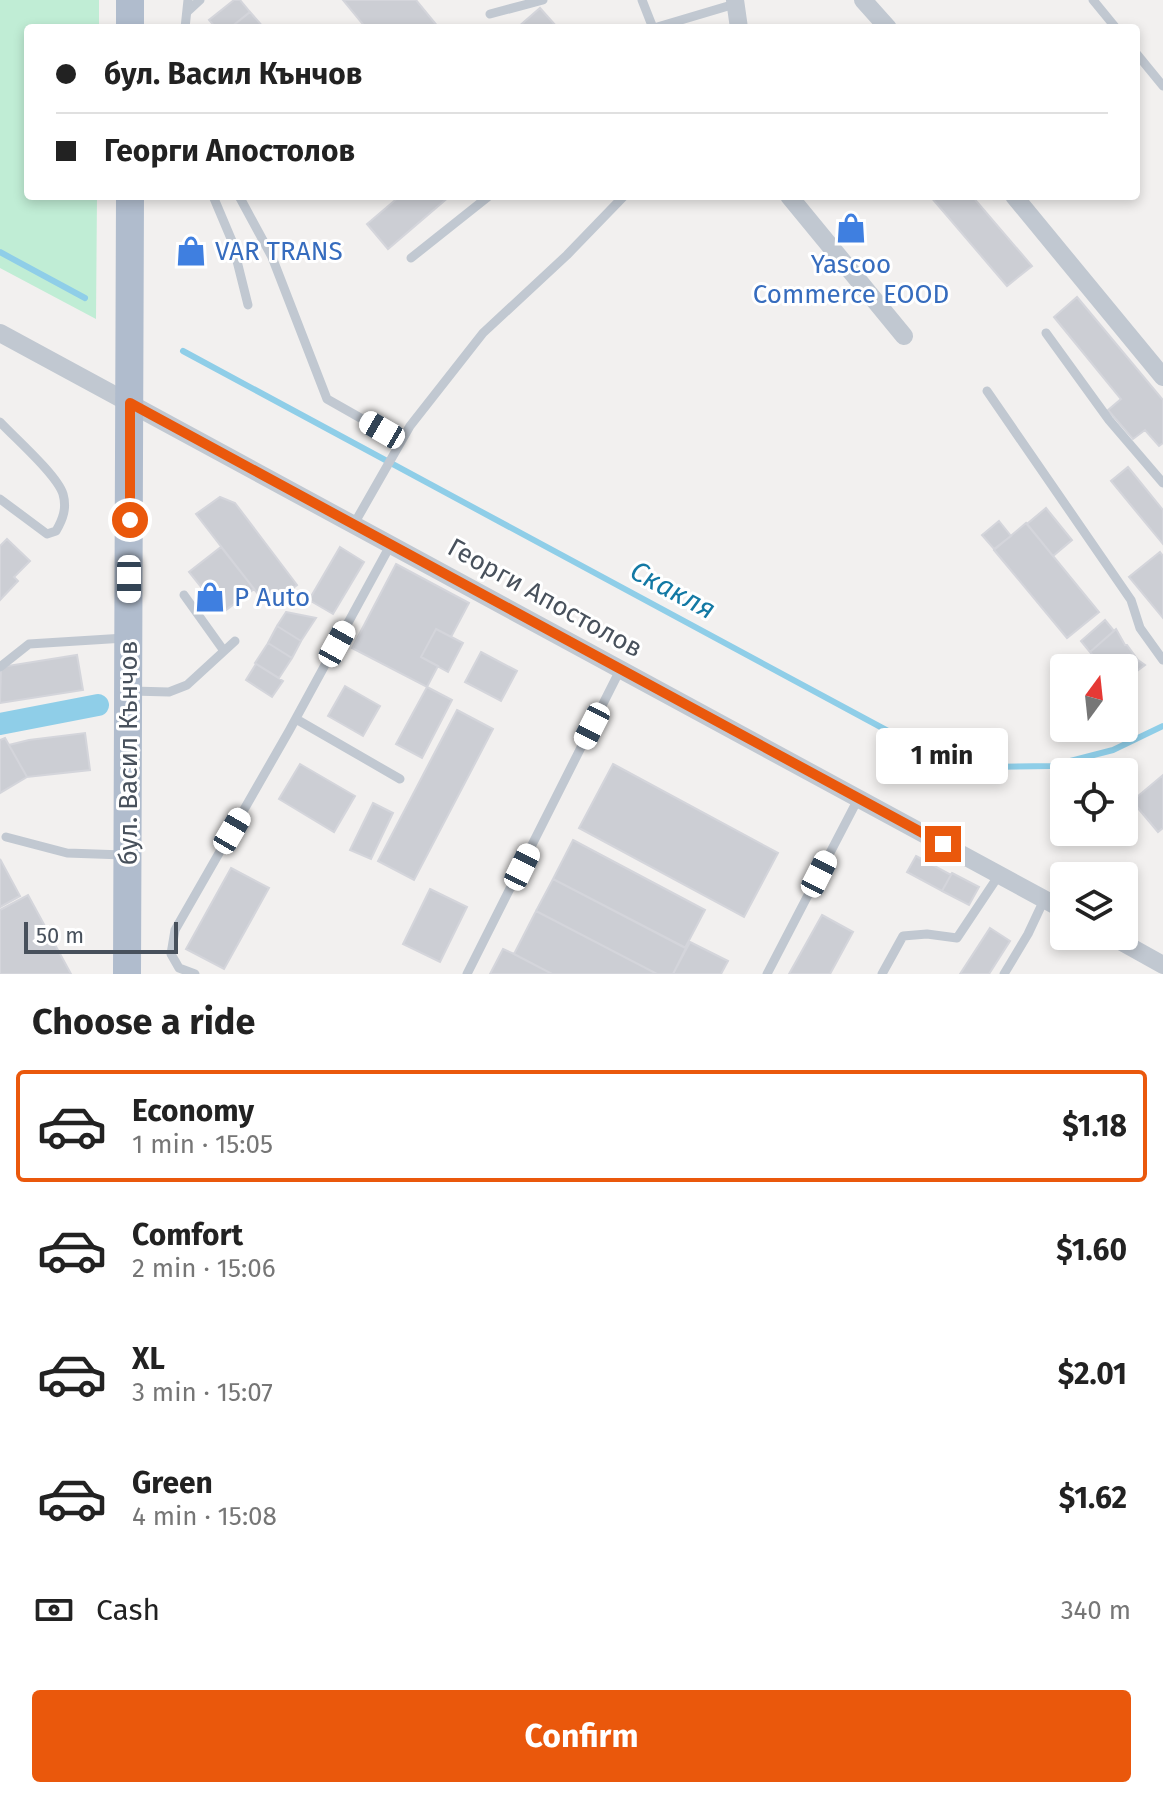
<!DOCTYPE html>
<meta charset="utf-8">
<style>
body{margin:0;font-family:"Fira Sans",sans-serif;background:#f6f6f6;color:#222;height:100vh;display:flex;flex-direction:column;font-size:30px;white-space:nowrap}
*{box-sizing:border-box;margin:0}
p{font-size:26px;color:#767676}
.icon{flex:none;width:44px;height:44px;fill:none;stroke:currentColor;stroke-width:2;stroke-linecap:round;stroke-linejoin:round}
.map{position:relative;height:974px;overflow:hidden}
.side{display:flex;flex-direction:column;background:#fff;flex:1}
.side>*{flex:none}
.top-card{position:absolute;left:24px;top:24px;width:1116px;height:176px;border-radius:8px;box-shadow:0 4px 12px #0003;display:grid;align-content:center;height:176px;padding:0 32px;background:#fff}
.needle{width:52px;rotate:15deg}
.controls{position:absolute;left:1050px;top:654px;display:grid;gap:16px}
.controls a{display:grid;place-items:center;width:88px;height:88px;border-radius:8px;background:#fff;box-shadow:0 4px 12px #0003;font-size:40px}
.scale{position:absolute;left:24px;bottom:20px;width:154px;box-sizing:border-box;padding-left:8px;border:4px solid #48515c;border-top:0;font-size:22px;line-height:28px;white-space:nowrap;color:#48515c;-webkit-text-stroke:6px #fff;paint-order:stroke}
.end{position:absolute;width:36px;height:36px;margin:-18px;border:10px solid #ea580c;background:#fff;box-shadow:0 0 0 4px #fff}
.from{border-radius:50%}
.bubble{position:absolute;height:56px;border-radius:8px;background:#fff;box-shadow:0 4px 12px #0003;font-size:26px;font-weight:700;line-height:56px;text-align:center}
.car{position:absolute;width:24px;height:48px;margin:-24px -12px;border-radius:10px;box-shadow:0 0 6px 2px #0007;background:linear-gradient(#fff 24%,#345 0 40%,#fff 0 76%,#345 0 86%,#fff 0)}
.top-card b{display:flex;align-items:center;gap:28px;height:76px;font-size:30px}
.top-card b+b{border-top:2px solid #e0e0e0}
.top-card i{width:20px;height:20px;background:#222}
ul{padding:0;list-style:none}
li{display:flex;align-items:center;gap:24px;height:112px;margin:0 16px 12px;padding:0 16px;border:4px solid transparent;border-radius:8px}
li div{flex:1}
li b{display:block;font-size:30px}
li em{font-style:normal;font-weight:700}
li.current{border-color:#ea580c}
li>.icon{width:72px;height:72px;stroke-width:1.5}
h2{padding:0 32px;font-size:36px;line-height:96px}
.pay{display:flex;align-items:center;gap:20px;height:88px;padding:0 32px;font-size:30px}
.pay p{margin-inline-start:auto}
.cta{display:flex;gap:16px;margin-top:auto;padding:16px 32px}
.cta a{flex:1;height:92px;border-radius:8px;background:#ea580c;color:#fff;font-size:32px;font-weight:700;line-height:92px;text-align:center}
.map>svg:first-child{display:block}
.green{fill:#c0edd5}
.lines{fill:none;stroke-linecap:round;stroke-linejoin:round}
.stream{stroke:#8fcee8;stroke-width:6}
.canal{stroke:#8fcee8;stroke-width:22}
.building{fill:#ccced4;stroke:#d4d5db;stroke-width:2}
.lane{stroke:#c1c8d1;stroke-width:9}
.street{stroke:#c1c8d1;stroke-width:18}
.primary{stroke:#b0bccd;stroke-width:28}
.route{stroke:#ea580c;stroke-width:10}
.labels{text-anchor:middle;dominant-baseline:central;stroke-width:6;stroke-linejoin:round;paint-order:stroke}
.shop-label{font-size:26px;fill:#366cbe;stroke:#fff;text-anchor:start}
.street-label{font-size:26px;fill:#48515c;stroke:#fff}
.water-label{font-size:28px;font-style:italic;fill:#1379a4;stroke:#fff}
</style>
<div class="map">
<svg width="1163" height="974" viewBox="0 0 1163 974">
<rect width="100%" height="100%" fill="#f2f0ef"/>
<path class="green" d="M0,0h99v28h-71v168h69l-1,123 -96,-51z"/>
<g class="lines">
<path class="stream" d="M0,252l85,46
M183,351l731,394 67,22 70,-1 62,-16 50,-24"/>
<path class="canal" d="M0,724l98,-19"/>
</g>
<path class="building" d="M234,0h6l10,12 -20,16h-14l-7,-8z
M343,0h73l23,28h-73z
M540,8l17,19 -40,1z
M250,12l14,16h-34z
M400,196h50l-62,53 -21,-25z
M930,196h42l60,70 -25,20z
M1077,297l86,103v43l-4,3 -14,-16 -12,9 -25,-29 13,-11 -67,-82z
M1128,467l35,43v34l-52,-63z
M220,497l15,6 62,82 -29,22 -72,-93z
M1046,508l26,32 -19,16 -26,-32z
M999,521l12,15 -17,13 -12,-14z
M1026,523l73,89 -32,26 -73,-88z
M7,539l23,22 -16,16 4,4 -18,19v-54z
M221,547l33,42 -32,24 -33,-41z
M340,547l24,15 -31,52 -24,-14z
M1160,552l3,4v62l-34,-41z
M396,564l73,39 -18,34 -15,-8 -15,28 17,9 -11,21 -75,-39z
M286,612l30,6 -15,23 -24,-15z
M1105,620l9,11 -24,21 -9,-11z
M277,626l24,15 -9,17 -24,-15z
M436,629l27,14 -15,29 -27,-15z
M1116,629l9,16h2l11,15 7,5 -12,9 -9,11v-17h-21l-13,-16z
M268,643l24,15 -13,20 -24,-15z
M481,652l36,19 -16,30 -36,-19z
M77,655l6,35 -83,13 1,-36z
M256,664l27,17 -11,16 -26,-17z
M345,686l35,20 -17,30 -35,-20z
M427,687l25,13 -30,58 -26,-14z
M457,710l36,19 -79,151 -36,-19z
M85,733l5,37 -63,7 -18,-32 20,-5z
M5,738l22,39 -27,16v-53z
M300,764l55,32 -21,36 -55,-33z
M613,764l165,89 -34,64 -165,-89z
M1163,775v53l-5,4 -26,-31z
M373,803l20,10 -22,46 -21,-9z
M573,840l132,70 -20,38 -132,-69z
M916,856l35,19 -9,16 -35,-19z
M0,859l20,37 -20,11z
M231,868l38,20 -45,81 -38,-20z
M952,873l27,14 -10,18 -27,-14z
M553,879l133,69 -13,26h-16l-121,-63z
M430,889l37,18 -27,55 -37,-18z
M28,895l43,79h-71v-64z
M536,911l121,63h-105l-38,-20z
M822,915l31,17 -23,42h-41z
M990,928l20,13 -21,33h-29z
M690,942l38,19 -7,13h-48z
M503,949l11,5 38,20h-62z"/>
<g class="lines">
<path class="lane" d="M642,0l11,28
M1093,0l23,28
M187,12l13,-12
M490,14l53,-14
M185,28l3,-28
M654,28l81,-24
M1136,53l27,33
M213,196l19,45 16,64
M239,196l33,61 55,142 74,42
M411,258l78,-62
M1046,333l63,87 54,63
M987,391l144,209 9,28 23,32
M0,422c16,17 57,53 63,72 4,14 0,25 -7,37l-9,3 -47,-35
M354,524l56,-98 73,-93 84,-78 57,-59
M184,595l40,56
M0,667l29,-23 96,-6
M132,691l37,1 18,-7 48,-44
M296,719l104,60
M6,837l61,16 57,2
M195,974l-16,-6 -8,-14 4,-24 114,-199 102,-187
M467,974l153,-304
M767,974l91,-175
M882,974l21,-38 24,-2 30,4 42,-63
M1004,974l24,-40 16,-34"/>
<path class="street" d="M735,0l4,28
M863,0l25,28
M789,196l115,140
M1014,196l149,181
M0,333l1064,577
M1111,936l52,29"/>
<path class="primary" d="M130,0v28
M127,974l3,-778"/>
</g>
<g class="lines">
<path class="route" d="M130,520v-117l813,441"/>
</g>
<defs>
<g id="shop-bare" transform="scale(2.4)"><path d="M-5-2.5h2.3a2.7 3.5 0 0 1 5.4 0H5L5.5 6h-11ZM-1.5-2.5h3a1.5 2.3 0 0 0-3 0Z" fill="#3f7fe0" stroke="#fff" stroke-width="2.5" paint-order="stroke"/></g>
</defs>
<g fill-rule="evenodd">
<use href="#shop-bare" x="851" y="228"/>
<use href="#shop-bare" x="191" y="251"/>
<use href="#shop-bare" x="210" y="597"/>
</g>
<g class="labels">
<g class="shop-label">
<text x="215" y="251">VAR TRANS</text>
<text x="851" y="264" text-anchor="middle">Yascoo<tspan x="851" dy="30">Commerce EOOD</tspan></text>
<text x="234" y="597">P Auto</text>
</g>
<g class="street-label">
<text transform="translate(545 598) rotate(29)">Георги Апостолов</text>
<text transform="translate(128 753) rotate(-90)">бул. Васил Кънчов</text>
</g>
<g class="water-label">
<text transform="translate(673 590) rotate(28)">Скакля</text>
</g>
</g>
</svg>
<div class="controls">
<a><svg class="needle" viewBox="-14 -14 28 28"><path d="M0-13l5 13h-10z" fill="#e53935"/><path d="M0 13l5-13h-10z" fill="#767676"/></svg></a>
<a><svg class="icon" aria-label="locate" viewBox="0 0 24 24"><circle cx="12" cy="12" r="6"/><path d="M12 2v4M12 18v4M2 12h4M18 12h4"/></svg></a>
<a><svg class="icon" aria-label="layers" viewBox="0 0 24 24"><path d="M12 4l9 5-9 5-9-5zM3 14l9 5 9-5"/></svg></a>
</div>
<div class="scale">50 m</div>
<i class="end from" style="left:130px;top:520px"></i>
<i class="end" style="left:943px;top:844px"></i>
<div class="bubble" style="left:876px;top:728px;width:132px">1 min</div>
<i class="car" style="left:382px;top:430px;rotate:300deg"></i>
<i class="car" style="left:129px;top:579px;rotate:180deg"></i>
<i class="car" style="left:337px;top:644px;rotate:29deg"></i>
<i class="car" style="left:592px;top:726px;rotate:207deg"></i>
<i class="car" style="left:232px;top:831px;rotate:30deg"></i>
<i class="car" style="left:522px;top:867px;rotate:26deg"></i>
<i class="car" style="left:819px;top:874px;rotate:27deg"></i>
<div class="top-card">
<b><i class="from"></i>бул. Васил Кънчов</b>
<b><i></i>Георги Апостолов</b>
</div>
</div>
<section class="side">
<h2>Choose a ride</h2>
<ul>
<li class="current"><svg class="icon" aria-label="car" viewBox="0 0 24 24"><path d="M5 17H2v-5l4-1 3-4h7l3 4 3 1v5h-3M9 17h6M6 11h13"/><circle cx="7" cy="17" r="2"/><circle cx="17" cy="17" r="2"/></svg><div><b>Economy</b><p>1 min · 15:05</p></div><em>$1.18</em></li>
<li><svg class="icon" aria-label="car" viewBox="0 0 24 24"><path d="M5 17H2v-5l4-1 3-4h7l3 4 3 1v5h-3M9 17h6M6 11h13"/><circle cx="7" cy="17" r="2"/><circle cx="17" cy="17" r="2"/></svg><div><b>Comfort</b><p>2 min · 15:06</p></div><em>$1.60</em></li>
<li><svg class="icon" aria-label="car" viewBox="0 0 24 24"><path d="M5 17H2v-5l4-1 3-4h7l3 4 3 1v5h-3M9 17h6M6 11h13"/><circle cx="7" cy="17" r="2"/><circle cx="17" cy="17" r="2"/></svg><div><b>XL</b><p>3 min · 15:07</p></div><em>$2.01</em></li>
<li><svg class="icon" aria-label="car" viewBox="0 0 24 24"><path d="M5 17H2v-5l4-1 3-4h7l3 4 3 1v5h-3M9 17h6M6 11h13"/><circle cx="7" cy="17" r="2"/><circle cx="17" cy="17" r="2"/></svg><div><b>Green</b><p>4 min · 15:08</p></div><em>$1.62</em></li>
</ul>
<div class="pay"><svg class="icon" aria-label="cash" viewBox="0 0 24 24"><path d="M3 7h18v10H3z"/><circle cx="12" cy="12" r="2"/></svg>Cash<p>340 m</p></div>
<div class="cta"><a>Confirm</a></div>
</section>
